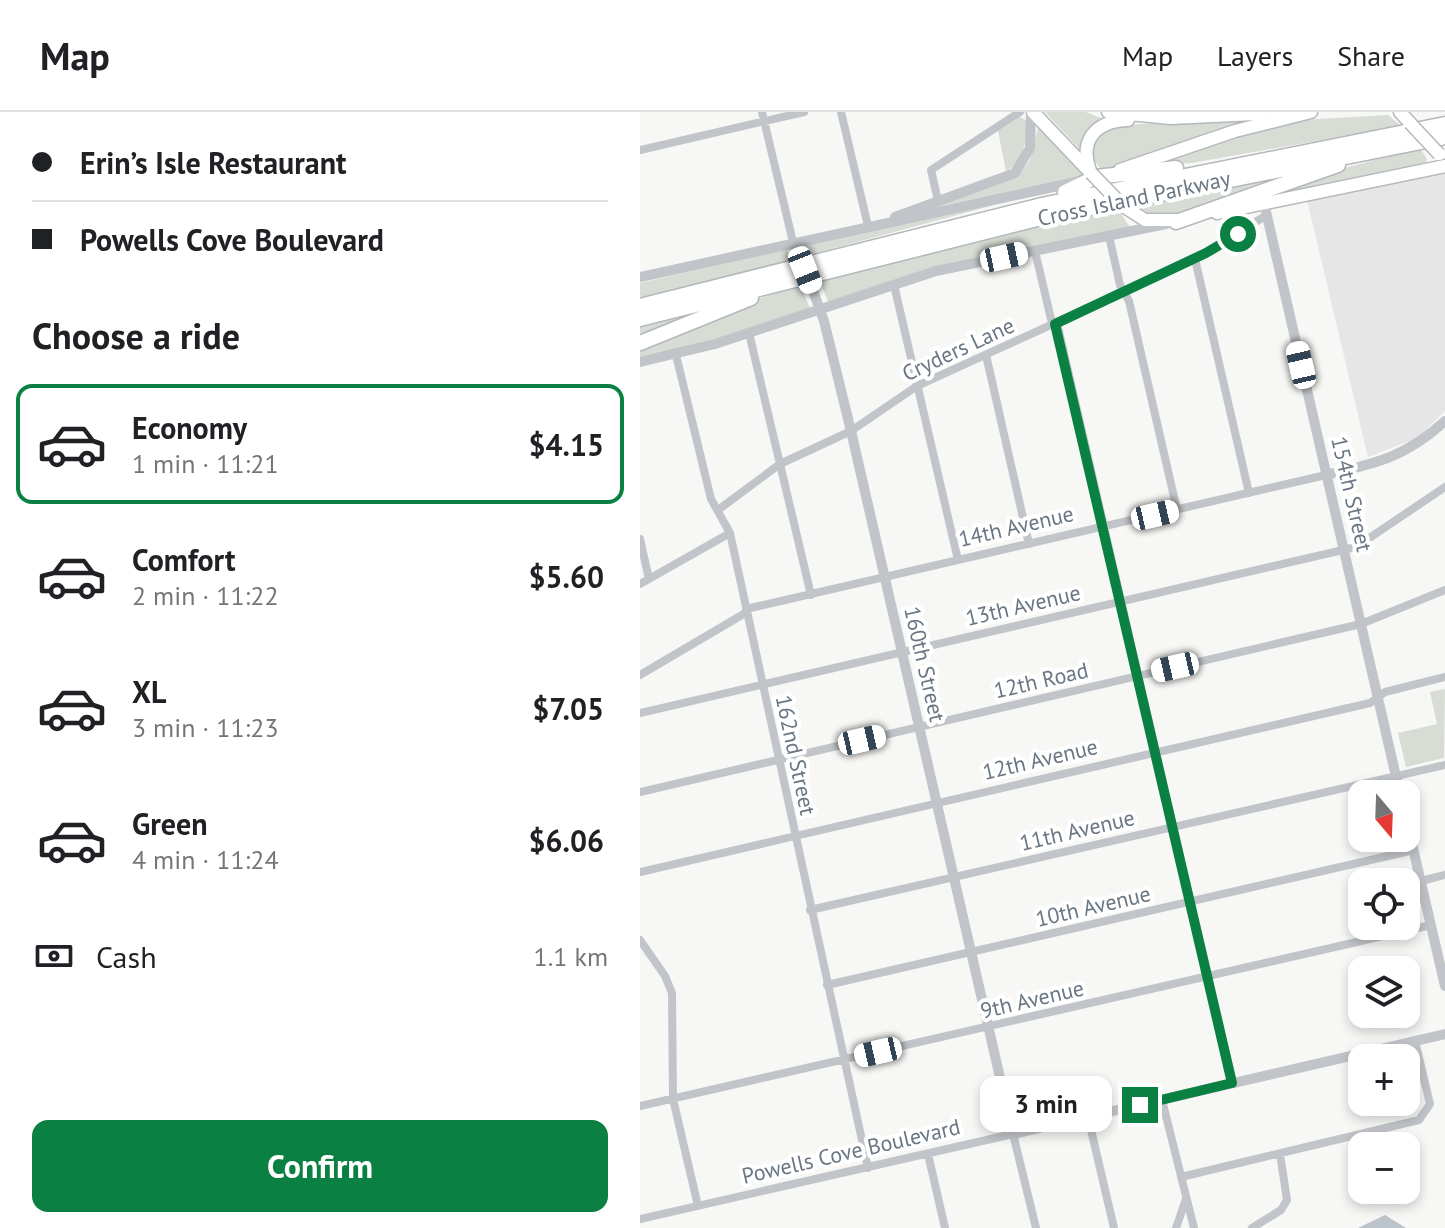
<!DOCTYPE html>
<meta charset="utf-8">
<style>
body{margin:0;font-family:"PT Sans",sans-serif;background:#f6f6f6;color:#202124;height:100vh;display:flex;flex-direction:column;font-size:30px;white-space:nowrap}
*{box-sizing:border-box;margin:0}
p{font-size:26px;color:#757577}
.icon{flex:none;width:44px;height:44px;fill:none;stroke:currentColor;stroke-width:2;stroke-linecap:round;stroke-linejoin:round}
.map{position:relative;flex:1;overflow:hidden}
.drawer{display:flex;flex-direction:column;background:#fff;width:640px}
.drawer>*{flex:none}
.banner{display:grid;align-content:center;height:176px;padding:0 32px;background:#fff}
.needle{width:52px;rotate:161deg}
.tools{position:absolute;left:708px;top:668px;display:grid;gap:16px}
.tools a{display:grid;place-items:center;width:72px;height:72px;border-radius:16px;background:#fff;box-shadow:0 4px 12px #0003;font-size:40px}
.end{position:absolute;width:36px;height:36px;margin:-18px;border:10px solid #0b8043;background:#fff;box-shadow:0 0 0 4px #fff}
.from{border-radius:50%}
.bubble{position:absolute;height:56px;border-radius:16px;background:#fff;box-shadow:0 4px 12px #0003;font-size:26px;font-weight:700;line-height:56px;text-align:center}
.car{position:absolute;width:24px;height:48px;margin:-24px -12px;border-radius:10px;box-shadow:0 0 6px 2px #0007;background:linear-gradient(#fff 24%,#345 0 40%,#fff 0 76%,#345 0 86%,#fff 0)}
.banner b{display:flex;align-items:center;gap:28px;height:76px;font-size:30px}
.banner b+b{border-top:2px solid #e0e0e0}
.banner i{width:20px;height:20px;background:#202124}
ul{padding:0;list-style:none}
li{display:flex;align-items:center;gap:24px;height:120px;margin:0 16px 12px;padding:0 16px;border:4px solid transparent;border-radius:16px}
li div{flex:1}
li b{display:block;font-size:30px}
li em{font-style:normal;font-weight:700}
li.on{border-color:#0b8043}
li>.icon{width:72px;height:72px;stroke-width:1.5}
h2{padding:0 32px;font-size:36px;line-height:96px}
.pay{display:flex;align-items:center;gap:20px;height:88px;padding:0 32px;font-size:30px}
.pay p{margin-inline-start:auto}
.button{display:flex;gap:16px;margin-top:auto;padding:16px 32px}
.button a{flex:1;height:92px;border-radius:16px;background:#0b8043;color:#fff;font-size:32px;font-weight:700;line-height:92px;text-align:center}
header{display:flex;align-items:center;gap:48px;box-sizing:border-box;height:112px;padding:0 40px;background:#fff;border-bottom:2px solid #e0e0e0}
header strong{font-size:38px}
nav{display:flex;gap:44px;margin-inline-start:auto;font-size:28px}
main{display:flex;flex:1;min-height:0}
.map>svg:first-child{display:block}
.built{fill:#e5e6e5}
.green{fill:#d7dcd4}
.water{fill:#bbc4ca}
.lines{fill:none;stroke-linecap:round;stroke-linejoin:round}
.primary-casing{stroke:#b5b8bc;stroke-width:15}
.motorway-casing{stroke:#b4b7ba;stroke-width:17}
.minor{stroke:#c1c4c8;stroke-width:8}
.tertiary{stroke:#c1c4c8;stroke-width:10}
.primary{stroke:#fff;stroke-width:12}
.motorway{stroke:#fff;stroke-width:14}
.primary-bridge-casing{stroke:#b5b8bc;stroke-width:15;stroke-linecap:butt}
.tertiary-bridge{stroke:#c1c4c8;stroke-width:10}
.primary-bridge{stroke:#fff;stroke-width:12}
.route{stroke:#0b8043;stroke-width:10}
.labels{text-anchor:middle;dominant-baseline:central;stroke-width:8;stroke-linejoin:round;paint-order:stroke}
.street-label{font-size:22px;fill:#697683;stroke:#fff}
</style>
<header>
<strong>Map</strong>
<nav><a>Map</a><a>Layers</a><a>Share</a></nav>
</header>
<main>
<section class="drawer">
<div class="banner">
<b><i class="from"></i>Erin’s Isle Restaurant</b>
<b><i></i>Powells Cove Boulevard</b>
</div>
<h2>Choose a ride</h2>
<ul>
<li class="on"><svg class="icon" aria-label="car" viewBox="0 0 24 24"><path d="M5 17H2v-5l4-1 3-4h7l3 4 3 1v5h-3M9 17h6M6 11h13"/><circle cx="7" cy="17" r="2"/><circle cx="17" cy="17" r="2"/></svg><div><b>Economy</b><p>1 min · 11:21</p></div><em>$4.15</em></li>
<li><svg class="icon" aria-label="car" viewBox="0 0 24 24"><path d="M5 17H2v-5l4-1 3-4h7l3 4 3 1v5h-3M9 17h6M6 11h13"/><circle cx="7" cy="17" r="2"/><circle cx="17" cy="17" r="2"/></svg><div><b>Comfort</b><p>2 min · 11:22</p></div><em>$5.60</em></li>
<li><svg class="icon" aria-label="car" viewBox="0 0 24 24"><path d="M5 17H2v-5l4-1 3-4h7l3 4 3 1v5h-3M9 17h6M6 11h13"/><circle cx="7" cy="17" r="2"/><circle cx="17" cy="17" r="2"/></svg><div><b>XL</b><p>3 min · 11:23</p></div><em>$7.05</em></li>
<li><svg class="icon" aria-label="car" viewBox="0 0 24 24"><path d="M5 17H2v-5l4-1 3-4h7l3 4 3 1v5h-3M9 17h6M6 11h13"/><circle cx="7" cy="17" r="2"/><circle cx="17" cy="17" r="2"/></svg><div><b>Green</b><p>4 min · 11:24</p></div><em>$6.06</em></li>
</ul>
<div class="pay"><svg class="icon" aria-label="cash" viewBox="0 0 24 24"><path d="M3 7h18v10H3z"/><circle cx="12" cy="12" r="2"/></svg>Cash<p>1.1 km</p></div>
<div class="button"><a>Confirm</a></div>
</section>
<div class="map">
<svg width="805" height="1116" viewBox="0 0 805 1116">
<rect width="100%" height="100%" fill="#f7f7f5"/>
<path class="built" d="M805,60v239l-28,27 -49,19 -61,-257z"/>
<path class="green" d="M405,0h41l17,7 -22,32z
M748,3l13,11 -209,37 -47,2 94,-32 62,-13z
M380,5l7,4c-1,19 -2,42 -21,50l-8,-40z
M603,9l1,3 -141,48 -13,-17 9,-26c47,-9 96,-5 144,-8z
M399,12l48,52 -169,35 101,-36 11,-15z
M780,36l7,11 -1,4 -174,37 70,-26z
M679,56c-33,11 -141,57 -171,47 -6,-2 -10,-7 -15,-11z
M358,92l-189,51 -3,-10z
M477,96l13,19 -302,75 -8,-21 46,-16z
M147,137l3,11 -150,41v-18z
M159,171l11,25 -109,36 -61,14v-12z
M90,189l-90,38v-14z
M805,577l-1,69 -38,9 -8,-34 39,-9 -7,-32z"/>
<path class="water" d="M745,1103l21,13h-48z"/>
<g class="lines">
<g class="primary-casing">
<path id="primary" d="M393,0l56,59
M468,0l63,6 109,-5
M760,0l10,11
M480,58l115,-39 76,-19
M451,61c-13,-32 4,-52 37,-53
M483,94l22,14h38
M577,101l228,-47"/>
</g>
<g class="motorway-casing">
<path id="motorway" d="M425,80l31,-15 80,-9
M536,110l162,-57
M0,194l406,-102 399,-80
M0,207l401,-101 404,-81
M0,231l111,-45"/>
</g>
<path class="minor" d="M122,0l31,130
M201,0l27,114
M0,38l164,-38
M298,89l-7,-31 89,-58
M469,124l11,49 9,16 48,209
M395,139l16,68 7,8 174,756
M555,147l54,234
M254,173l64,275
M109,221l62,262
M36,243l35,144 19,34 138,635
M346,243l43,189
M78,398l62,-46 71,-33 66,-45 278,-127 72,-44
M0,427l9,40
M0,472l90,-51
M106,497l580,-134
M0,563l107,-63
M0,601l716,-166 89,-60
M0,680l721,-168 84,-34
M0,760l730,-169 15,-11 60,-15
M781,769l24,-6
M170,798l635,-145
M0,828l25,36 7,17 1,106 25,107
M187,873l587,-135
M522,988l32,128
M0,994l791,-181
M448,1005l26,111
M288,1042l17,74
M541,1065l238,-57 11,-16 -15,-63
M0,1107l373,-85 23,94
M536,1116l10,-29
M612,1116l29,-18 6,-10 -7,-46"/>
<path class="tertiary" d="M624,91l136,591
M255,105l120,-44 15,-25 1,-36
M0,165l436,-95
M172,176l12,33 27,110 162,703 432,-100
M0,250l75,-18 221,-73 230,-47
M686,363c51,-12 80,-18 119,-54
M766,706l39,168"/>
<use href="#primary" class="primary"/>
<use href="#motorway" class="motorway"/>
<g class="primary-bridge-casing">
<path id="primary-bridge" d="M770,11l29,31
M451,61l32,33"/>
</g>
<path class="tertiary-bridge" d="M158,140l14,36"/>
<use href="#primary-bridge" class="primary-bridge"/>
</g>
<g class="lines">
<path class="route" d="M500,993l92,-22 -177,-759 151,-71 32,-19"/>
</g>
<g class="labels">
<g class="street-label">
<text transform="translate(494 86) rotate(-12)">Cross Island Parkway</text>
<text transform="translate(318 237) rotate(-25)">Cryders Lane</text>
<text transform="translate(712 382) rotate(77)">154th Street</text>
<text transform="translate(376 414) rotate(-13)">14th Avenue</text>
<text transform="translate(383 493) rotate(-13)">13th Avenue</text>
<text transform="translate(285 552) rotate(77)">160th Street</text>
<text transform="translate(401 568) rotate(-13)">12th Road</text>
<text transform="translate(156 643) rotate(78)">162nd Street</text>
<text transform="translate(400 647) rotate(-13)">12th Avenue</text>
<text transform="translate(437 718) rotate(-13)">11th Avenue</text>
<text transform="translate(453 794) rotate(-13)">10th Avenue</text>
<text transform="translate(392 887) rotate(-13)">9th Avenue</text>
<text transform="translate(211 1039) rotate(-13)">Powells Cove Boulevard</text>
</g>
</g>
</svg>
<div class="tools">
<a><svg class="needle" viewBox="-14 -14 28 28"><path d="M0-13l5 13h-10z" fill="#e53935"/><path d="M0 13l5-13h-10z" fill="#757577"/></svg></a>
<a><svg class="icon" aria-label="locate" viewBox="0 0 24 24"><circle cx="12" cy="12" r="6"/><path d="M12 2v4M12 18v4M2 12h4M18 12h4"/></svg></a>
<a><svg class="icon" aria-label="layers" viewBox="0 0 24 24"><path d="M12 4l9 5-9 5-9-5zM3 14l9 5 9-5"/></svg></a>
<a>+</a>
<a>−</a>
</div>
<i class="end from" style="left:598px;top:122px"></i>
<i class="end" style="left:500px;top:993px"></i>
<div class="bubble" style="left:340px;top:964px;width:132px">3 min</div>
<i class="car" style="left:364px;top:145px;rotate:78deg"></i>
<i class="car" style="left:165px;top:158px;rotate:158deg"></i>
<i class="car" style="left:661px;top:253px;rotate:347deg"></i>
<i class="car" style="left:515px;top:403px;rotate:77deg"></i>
<i class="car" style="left:535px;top:555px;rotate:257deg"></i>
<i class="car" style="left:222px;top:628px;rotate:77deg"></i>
<i class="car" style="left:238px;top:940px;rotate:257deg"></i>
</div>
</main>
